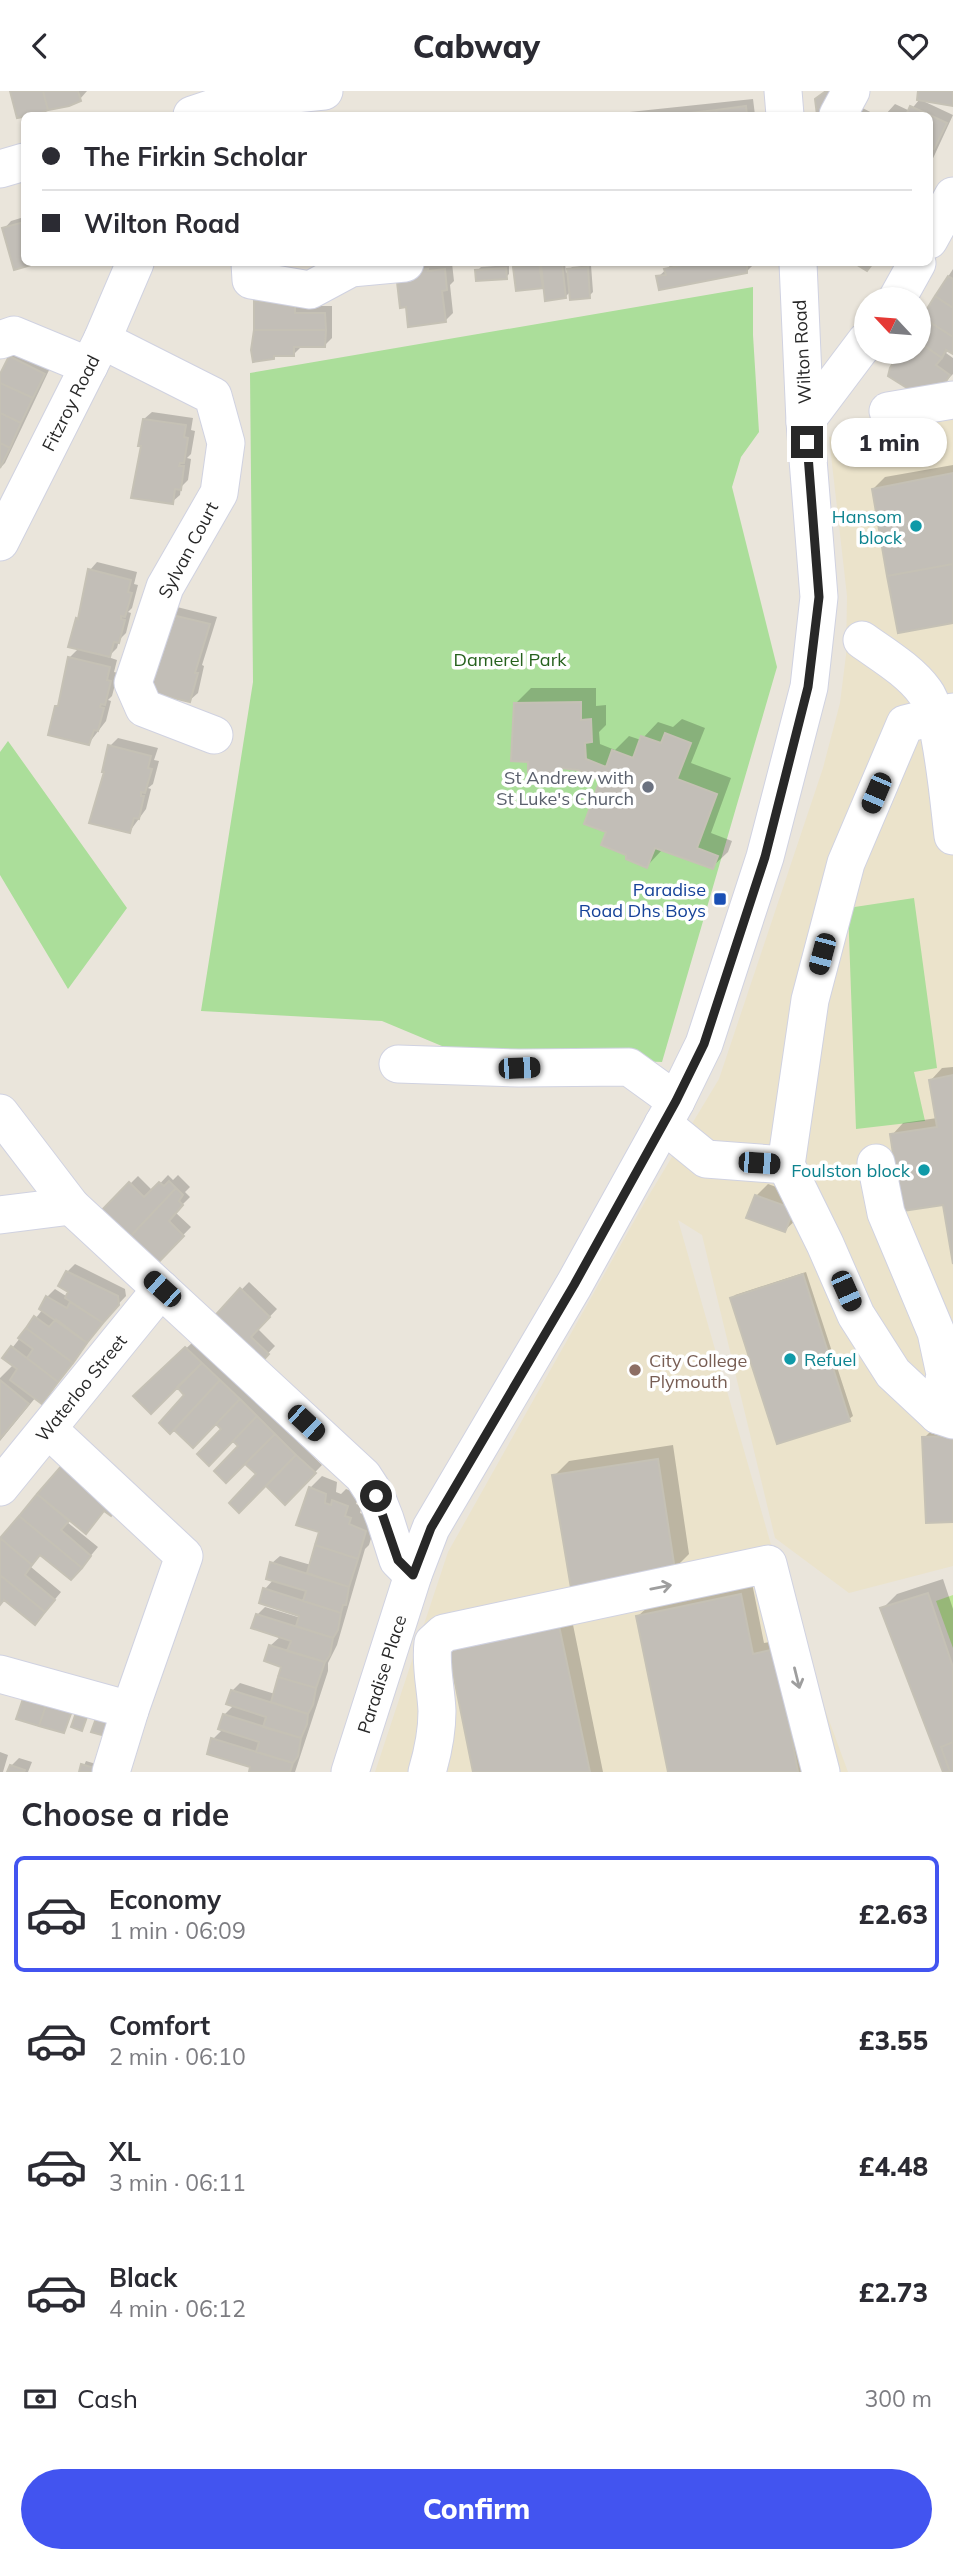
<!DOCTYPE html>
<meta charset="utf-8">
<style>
body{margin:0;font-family:Mulish,sans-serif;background:#f7f7f7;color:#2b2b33;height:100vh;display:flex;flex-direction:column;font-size:26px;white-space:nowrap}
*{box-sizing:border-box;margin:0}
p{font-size:23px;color:#7c7c81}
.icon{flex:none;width:38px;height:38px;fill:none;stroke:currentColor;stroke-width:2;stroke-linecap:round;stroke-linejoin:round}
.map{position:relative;height:1681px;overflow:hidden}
.details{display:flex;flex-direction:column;background:#fff;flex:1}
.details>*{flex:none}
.guide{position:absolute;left:21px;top:21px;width:912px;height:154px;border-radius:10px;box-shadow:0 2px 5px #0004;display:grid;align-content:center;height:154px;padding:0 21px;background:#fff}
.needle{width:46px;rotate:296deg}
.buttons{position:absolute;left:854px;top:196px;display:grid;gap:14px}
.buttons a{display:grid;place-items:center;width:77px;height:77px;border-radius:50%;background:#fff;box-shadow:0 2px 5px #0004;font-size:35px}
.end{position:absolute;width:32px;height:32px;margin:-16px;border:9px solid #282828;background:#fff;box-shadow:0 0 0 4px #fff}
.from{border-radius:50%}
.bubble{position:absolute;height:49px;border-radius:24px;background:#fff;box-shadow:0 2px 5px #0004;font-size:23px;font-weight:800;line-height:49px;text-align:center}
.car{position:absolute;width:21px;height:42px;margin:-21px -10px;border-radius:9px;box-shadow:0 0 5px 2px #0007;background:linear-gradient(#222 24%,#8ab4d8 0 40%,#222 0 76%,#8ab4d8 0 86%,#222 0)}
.guide b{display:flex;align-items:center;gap:24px;height:66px;font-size:26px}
.guide b+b{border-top:2px solid #e1e1e2}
.guide i{width:18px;height:18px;background:#2b2b33}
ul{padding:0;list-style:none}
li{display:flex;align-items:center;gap:21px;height:116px;margin:0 14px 10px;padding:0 7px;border:4px solid transparent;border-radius:10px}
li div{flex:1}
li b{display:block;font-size:26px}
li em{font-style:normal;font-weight:800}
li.selected{border-color:#4254f0}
li>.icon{width:63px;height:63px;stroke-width:1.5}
h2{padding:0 21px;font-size:32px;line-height:84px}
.pay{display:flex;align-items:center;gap:18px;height:77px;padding:0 21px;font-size:26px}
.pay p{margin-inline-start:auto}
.action{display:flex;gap:14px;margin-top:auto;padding:14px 21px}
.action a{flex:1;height:80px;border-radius:42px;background:#4254f0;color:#fff;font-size:28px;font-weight:800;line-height:80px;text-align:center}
header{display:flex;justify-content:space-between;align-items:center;height:91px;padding:0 21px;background:#fff;font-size:32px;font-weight:800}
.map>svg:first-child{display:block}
.education{fill:#ebe3cb}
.green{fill:#abde9a}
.pitch{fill:#bde596}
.shadow{fill:#0003}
.building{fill:#c2beb7;stroke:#c5c1b5;stroke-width:2}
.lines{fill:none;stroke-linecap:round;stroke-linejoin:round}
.minor-casing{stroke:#d0d2e1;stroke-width:39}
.minor{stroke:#fff;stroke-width:37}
.oneway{stroke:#9e9e9e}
.route{stroke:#282828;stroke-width:9}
.culture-dot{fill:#0f9aa8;stroke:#fff;stroke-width:2.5}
.worship-dot{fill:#6b7280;stroke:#fff;stroke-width:2.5}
.transit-dot{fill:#1a4fb4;stroke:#fff;stroke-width:2.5}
.education-dot{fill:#8d6e63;stroke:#fff;stroke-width:2.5}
.labels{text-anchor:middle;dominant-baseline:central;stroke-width:7;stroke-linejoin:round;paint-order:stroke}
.street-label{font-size:18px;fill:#282828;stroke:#fff}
.culture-label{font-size:18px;fill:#0d838f;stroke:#fff;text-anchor:end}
.park-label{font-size:18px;fill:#26611d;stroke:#fff}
.worship-label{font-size:18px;fill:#5b616d;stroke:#fff;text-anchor:end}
.transit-label{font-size:18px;fill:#164399;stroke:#fff;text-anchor:end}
.education-label{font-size:18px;fill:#785e54;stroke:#fff;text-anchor:start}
</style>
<header><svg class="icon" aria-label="back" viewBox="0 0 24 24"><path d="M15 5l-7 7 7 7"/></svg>Cabway<svg class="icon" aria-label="heart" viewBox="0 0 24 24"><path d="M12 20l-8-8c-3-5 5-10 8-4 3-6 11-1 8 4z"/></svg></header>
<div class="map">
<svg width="953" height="1681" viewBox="0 0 953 1681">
<rect width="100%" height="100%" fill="#eae5db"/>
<path class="education" d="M953,322v1153l-104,27 -74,-55 -73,-303 -24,-15 116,405 54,147h-473l73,-220 198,-352 73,-121 104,-311 17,-65 6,-48 1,-59 -18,-159z"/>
<path class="green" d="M753,196v48l6,97 -18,25 -9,30 45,180 -115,395 -201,-8 -79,-33 -181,-10 52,-329 -3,-309z
M8,650l119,167 -59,81 -68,-114v-123z
M914,807l23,170 -23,4 11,49 -69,8 -8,-221z"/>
<path class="pitch" d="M953,1504v53l-17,-47z"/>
<path class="shadow" d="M12,0h75l-7,8z
M920,0h33v13l-32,-4 32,15 -24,52v-52h-44l10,-11 15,7 9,-11z
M753,8l2,16h-154z
M857,14l17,9 -1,1h-25z
M24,126v46h9l-18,5 -11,-39 7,-8z
M452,172l2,18 -4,4 3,28 -8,8 -39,-55z
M542,172l1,2 3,-2h19l1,10 6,-6 19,-2 2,27 -4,4 -18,-5 -6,6 -20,-11 -27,4 -4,-23 4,-3z
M673,172h81v1l-7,7 -89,6z
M509,174v9l-3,3 -29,-6 4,-4z
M953,178v83l-4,-2 -3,3 7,5v16l-12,12 -50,-17 11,-17h17v-30z
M263,203l39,12h30v32l-8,8 -23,1 -8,8 -17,-1 -3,3 -17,-55z
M18,259l33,16 -46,97 -5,5v-89l10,-22z
M152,321l41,6 -2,12 4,1 -4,23 -4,4 4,1 -3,21 -7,7 -1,8 -8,7 -29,-57 1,-26z
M953,374v156l-80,-132 12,-12z
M97,471l40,10 -3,12 4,1 -6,23 -4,4 3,1 -5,20 -7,7 -2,8 -9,9 9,3 -3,12 4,1 -6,23 -4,4 3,1 -5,20 -17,22 -32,-36 3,-4 10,-46 9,-9 -2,-29 4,-3 9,-46z
M177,516l40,10 -15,48 2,1 -6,27 -8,7 -31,-51z
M531,597h65v18l10,-1v20l-7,7 1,12 15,6 14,-14 12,4 17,-18 15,5 9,-8 23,9 -14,35 40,15 -20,55 21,8 -4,11 -16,15 -50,-17 -15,16 -19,-12 -20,-23 -5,-52 -25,-10 -16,-2 -4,5 -28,-11 -14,-58z
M118,647l40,10 -4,12 5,1 -6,23 -5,4 3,1 -5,20 -16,22 -24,-60 4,-25z
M953,976v186l-8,-50 -53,-68 11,-12 34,-5 -6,-38 11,-12z
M168,1084l5,5 5,-5 12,12 -5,5 5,5 -15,15 16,15 -37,38 -53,-52 37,-37 15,15z
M768,1093l36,13 -7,22 -12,11 -29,-34z
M75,1173l50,25 1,7 -16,17 -61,81 -13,3 -36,44v-63l14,-14 -9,-7 38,-48 4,-12 8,-8 11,7 4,-5 -3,-19z
M806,1181l47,144 -4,3 -117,-120 3,-4z
M249,1191l28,27 -19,20 17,17 -16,17 -46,-44z
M194,1250l128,124 -37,38 -19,-19 -26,-38 -24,-24 -23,23 -19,-17 13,-33 -10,-10 -41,11z
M953,1338v91l-29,-82 8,-8z
M673,1354l16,109 -15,15 -120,-93 15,-15z
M72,1366l33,53 -35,9 -3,3 31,25 -20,24 -37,-17 -10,13 30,25 -19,23 -37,-17 -5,6v-62z
M322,1385l15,6 -1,10 5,2 5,-5 13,5 -3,10 6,2 -2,7 17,6 -8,26 -4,4 -28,96 -9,18v8l-33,101h-44l2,-6 -40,-27 10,-10 1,-14 10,-10 -2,-14 8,-8 35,11 8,-28 -13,-20 11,-10 -24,-21 8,-8 36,11v-4l-36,-25 9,-10 -2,-16 8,-7 31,9 11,-34 -24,-7 12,-36z
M943,1488l10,30v163h-8l-63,-163 15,-15z
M752,1492l12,60 23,-4 36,133h-153l-32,-156 12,-11z
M570,1519l33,162h-129l-25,-128z
M0,1661l8,3 -5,17h-3z
M19,1667l13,4 -4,10h-19l2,-6z
M86,1670l20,6 -1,5h-24z"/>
<path class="building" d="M10,0h33l5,19 -9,4 -22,4z
M43,0h35l3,10 -12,5 -21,4z
M826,0h15l-11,24h-13l-2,-16z
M918,0h35v15l-36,-6z
M746,15l1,9h-30l-1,-5z
M910,15l37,17 -13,26 -5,-2v-32h-23z
M716,19l1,5h-27v-2z
M24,131v41h14l-24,7 -12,-42z
M539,172l4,25 -27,3 -3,-24z
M562,172l4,35 -21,3 -4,-37z
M692,172h55v10l-88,17 -3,-14 10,-1 -2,-6z
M854,172h19l-6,8z
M588,176l2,31 -20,2 -3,-31z
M506,177l1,11 -31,2 -1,-11z
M428,178v2l17,-2 2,21 -5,1 4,31 -38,5 -2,-20 -6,1 -4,-35z
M948,185l5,3v29l-18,-12z
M935,205l18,12v29l-31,-20z
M254,210l41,2v10h30l1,17h-72z
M922,226l31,20v17l-7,-4 -4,8 -23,-16v-20z
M254,239h72l-1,17h-31v9h-20v3l-21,3 -2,-12z
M919,251l23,16 -6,7 14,10 -8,13 -24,7 -30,-19 2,-8 10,-16h19z
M9,265l36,18 -12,24 -33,-15v-9z
M0,292l33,15 -12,25 -21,-10z
M0,322l21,10 -11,25 -10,-5z
M143,328l43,6 -2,12 4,1 -4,25h-4l-1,3h5l-3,24 -6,-1 -2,15 -42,-6 10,-52h-3z
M0,352l10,5 -10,20z
M953,382v91l-66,12 -15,-87z
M953,473v59l-55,10 -11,-57z
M88,478l43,11 -3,12 4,1 -7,24 -4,-1v3l4,1 -6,23 -5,-1 -4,15 -42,-10 8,-29 2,1z
M168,523l42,10 -15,49h3l-8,29 -41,-10z
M68,566l42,10 -3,13 4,1 -6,24 -4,-1 -1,3 4,1 -6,23 -4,-1 -5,15 -41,-10 7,-29h3z
M581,611v18l10,-1 1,23 -7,1 1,16 20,8 6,-17 21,8 8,-22 20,7 4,-10 26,10 -14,36 40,15 -20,54 21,8 -5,13 -58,-21 -8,20 -21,-9v-4l-25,-10 5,-13 -22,-8 16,-44 -22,-10 -19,-2 -1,6 -30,-2v-10l-17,-1 3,-58z
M108,654l43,11 -3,12 4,1 -7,24 -4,-1v4h3l-5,23 -5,-1 -4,15 -41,-10 15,-51h-2z
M953,984v189l-10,-59 -41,6 -12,-77 47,-7 -8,-47z
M169,1090l7,7 -49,52 -28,-27 30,-31 15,15 15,-15 5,4z
M176,1097l7,7 -4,6 4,4 -14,16 15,15 -30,31 -27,-27z
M755,1104l39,14 -9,23 -39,-14z
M66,1180l52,25 1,9 -16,18 -38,-25 3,-6 -10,-6z
M803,1183l47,147 -73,23 -47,-146z
M240,1197l30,29 -19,20 18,17 -10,11 -48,-45z
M46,1205l21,12 3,-6 33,21 -16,20 -48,-34z
M34,1225l15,11 7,-8 31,24 -14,20 -47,-35z
M26,1237l47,35 -15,19 -31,-24 6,-9 -15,-11z
M11,1255l47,36 -16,22 -32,-24 7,-11 -15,-11z
M185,1256l17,16 -51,51 -18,-18z
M202,1272l18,17 -50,54 -11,-11 25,-28 -7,-8z
M0,1289l29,24 -29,35z
M220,1289l20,19 -47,49 -19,-18z
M240,1308l17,17 -48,50 -12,-12 24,-25 -5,-5z
M257,1325l18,18 -49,49 -12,-12 24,-25 -5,-5z
M275,1343l21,21 -57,58 -10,-10 27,-29 -11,-10z
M953,1345v86l-27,1 -4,-86z
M71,1364l53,46 -13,15 -7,-5 -18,23 -49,-40z
M296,1364l20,18 -31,32 -19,-19z
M658,1368l17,111 -104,18 -19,-113z
M309,1396l17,7 -1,9 6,2 1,-5 16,6 -3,10 6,2 -2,6 17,7 -8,28 -43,-14 4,-13 -23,-7z
M37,1403l32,27 -8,9 30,26 -9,12 -63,-52z
M19,1425l63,52 -11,12 -31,-25 -8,10 -32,-27z
M0,1447l32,27 -7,10 30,25 -10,12 -45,-37z
M315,1454l43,14 -9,28 -42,-14z
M270,1471l79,25 -3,18h-3l-2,8 -38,-12 3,-10 -40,-12z
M0,1484l45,37 -10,13 -31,-25 -4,5z
M263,1497l78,25 -3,17 -5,8 -37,-12 3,-10 -40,-13z
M928,1502l25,74v105h-10l-63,-164z
M741,1503l12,60 22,-5 23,123h-130l-32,-156z
M256,1523l77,24 -3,17 -5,7 -38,-11 4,-10 -40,-13z
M558,1530l32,151h-117l-26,-129z
M269,1554l56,17 -9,26 -38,-11 3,-10 -17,-6z
M278,1586l38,11 -3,17 -5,9 -37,-12z
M26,1599l21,12 -8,24 -23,-7z
M231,1599l77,24 -1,10 -6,14 -38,-11 3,-10 -40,-13z
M48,1608l25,9 -9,25 -25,-7z
M78,1616l11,4 -7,20 -11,-4z
M99,1619l19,13 -5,15 -22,-6z
M223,1623l78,24 -3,18 -5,7 -37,-11 3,-10 -41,-13z
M211,1647l82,25 -3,9h-41l1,-5 -43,-13z
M953,1651v30h-3l-9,-25z
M81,1673l23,7 -1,1h-24z
M10,1674l15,5 -1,2h-17z"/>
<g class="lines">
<g class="minor-casing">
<g id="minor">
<path d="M783,0l2,24"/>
<path d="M192,24l45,-15 87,-9"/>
<path d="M838,24l13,-24"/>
<path d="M0,78l24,-7"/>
<path d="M929,149l24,-44"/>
<path d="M250,172l1,17 59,10 41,-22 54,-5"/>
<path d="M897,208l20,-36"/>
<path d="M0,249l14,-5 75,31"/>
<path d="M102,249l111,56 13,47 -7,50 -54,94 -32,96 11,25 70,27"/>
<path d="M888,320l65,-11"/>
<path d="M805,331l61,-81"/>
<path id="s1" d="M0,451l102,-202 33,-77"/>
<path d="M862,549c21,15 48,31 63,52 17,22 24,113 28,144"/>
<path d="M953,621l-48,12 -59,139 -36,137 -24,165 39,79 31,71 37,58 45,42 15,5"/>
<path d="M398,973l121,4 110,-1 47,34"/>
<path d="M0,1022l71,93 292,270 13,20 9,23 13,41 15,15"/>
<path d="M663,1033l43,35 80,6"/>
<path d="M876,1072l10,50 50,119 9,42 -7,41"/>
<path d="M0,1124l71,-9"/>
<path d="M48,1338l136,127 -54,154 -19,62"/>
<path id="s2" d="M0,1396l161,-198"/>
<path d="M0,1583l130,36"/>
<path id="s3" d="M350,1681l63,-197 18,-47 143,-243 102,-184 28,-57 61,-187 44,-170 10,-90 -14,-175 -7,-159"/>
<path d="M427,1681c6,-20 10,-40 10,-61 -1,-24 -7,-45 -4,-68l11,-10 324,-69 53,208"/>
</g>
</g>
<use href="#minor" class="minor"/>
</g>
<defs><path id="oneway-shaft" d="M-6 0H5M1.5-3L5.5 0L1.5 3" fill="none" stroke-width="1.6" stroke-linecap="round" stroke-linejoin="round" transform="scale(1.75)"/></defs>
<g class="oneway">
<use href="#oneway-shaft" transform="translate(661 1496) rotate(-11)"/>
<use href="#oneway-shaft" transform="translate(797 1587) rotate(76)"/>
</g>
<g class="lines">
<path class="route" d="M376,1405l22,64 15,15 18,-47 143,-243 102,-184 28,-57 61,-187 43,-170 11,-90 -12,-155"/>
</g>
<g class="culture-dot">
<circle cx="916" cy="435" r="7"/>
<circle cx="924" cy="1079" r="7"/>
<circle cx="790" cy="1268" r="7"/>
</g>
<circle class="worship-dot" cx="648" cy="696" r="7"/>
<rect class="transit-dot" x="713" y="801" width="14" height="14" rx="3.5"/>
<circle class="education-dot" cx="635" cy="1279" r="7"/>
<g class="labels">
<g class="street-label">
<text transform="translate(802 261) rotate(-93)">Wilton Road</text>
<text stroke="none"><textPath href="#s1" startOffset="156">Fitzroy Road</textPath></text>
<text transform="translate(188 459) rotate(-62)">Sylvan Court</text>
<text stroke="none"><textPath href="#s2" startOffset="128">Waterloo Street</textPath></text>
<text stroke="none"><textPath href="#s3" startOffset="103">Paradise Place</textPath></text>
</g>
<g class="culture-label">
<text x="902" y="425">Hansom<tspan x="902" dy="21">block</tspan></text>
<text x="910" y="1079">Foulston block</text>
<text x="804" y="1268" text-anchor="start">Refuel</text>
</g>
<g class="park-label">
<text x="510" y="568">Damerel Park</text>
</g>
<g class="worship-label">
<text x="634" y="686">St Andrew with<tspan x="634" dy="21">St Luke's Church</tspan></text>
</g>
<g class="transit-label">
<text x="706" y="798">Paradise<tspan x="706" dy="21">Road Dhs Boys</tspan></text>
</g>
<g class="education-label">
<text x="649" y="1269">City College<tspan x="649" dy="21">Plymouth</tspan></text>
</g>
</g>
</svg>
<div class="buttons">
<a><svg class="needle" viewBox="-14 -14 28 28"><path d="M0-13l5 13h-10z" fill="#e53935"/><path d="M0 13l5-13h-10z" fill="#7c7c81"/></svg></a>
</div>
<i class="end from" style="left:376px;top:1405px"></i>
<i class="end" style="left:807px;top:351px"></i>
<div class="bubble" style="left:831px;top:327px;width:116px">1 min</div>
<i class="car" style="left:876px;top:702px;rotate:203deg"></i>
<i class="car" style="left:822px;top:863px;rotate:195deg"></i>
<i class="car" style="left:519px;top:977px;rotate:88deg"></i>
<i class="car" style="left:759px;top:1072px;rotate:94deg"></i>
<i class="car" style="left:162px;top:1198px;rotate:312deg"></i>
<i class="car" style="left:846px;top:1200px;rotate:156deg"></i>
<i class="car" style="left:306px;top:1332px;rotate:133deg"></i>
<div class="guide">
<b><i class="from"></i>The Firkin Scholar</b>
<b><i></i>Wilton Road</b>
</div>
</div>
<section class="details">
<h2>Choose a ride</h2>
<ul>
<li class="selected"><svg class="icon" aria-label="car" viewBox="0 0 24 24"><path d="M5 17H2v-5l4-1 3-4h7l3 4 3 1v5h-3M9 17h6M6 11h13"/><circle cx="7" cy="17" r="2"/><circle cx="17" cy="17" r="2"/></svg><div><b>Economy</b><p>1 min · 06:09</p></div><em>£2.63</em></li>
<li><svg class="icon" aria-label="car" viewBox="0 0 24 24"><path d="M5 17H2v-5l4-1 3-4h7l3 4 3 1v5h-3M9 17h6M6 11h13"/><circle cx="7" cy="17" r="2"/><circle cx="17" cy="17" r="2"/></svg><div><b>Comfort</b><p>2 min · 06:10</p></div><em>£3.55</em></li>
<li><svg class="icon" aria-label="car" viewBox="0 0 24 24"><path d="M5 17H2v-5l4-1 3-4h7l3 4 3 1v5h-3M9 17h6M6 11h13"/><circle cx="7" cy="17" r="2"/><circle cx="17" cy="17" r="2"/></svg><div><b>XL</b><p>3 min · 06:11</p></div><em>£4.48</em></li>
<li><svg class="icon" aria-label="car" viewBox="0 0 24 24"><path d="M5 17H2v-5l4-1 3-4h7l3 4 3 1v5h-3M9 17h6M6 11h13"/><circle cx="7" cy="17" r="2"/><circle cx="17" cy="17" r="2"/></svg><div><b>Black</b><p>4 min · 06:12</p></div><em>£2.73</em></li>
</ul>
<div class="pay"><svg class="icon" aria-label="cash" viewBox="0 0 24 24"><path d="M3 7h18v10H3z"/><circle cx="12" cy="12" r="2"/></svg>Cash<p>300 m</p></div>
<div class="action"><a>Confirm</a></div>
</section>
